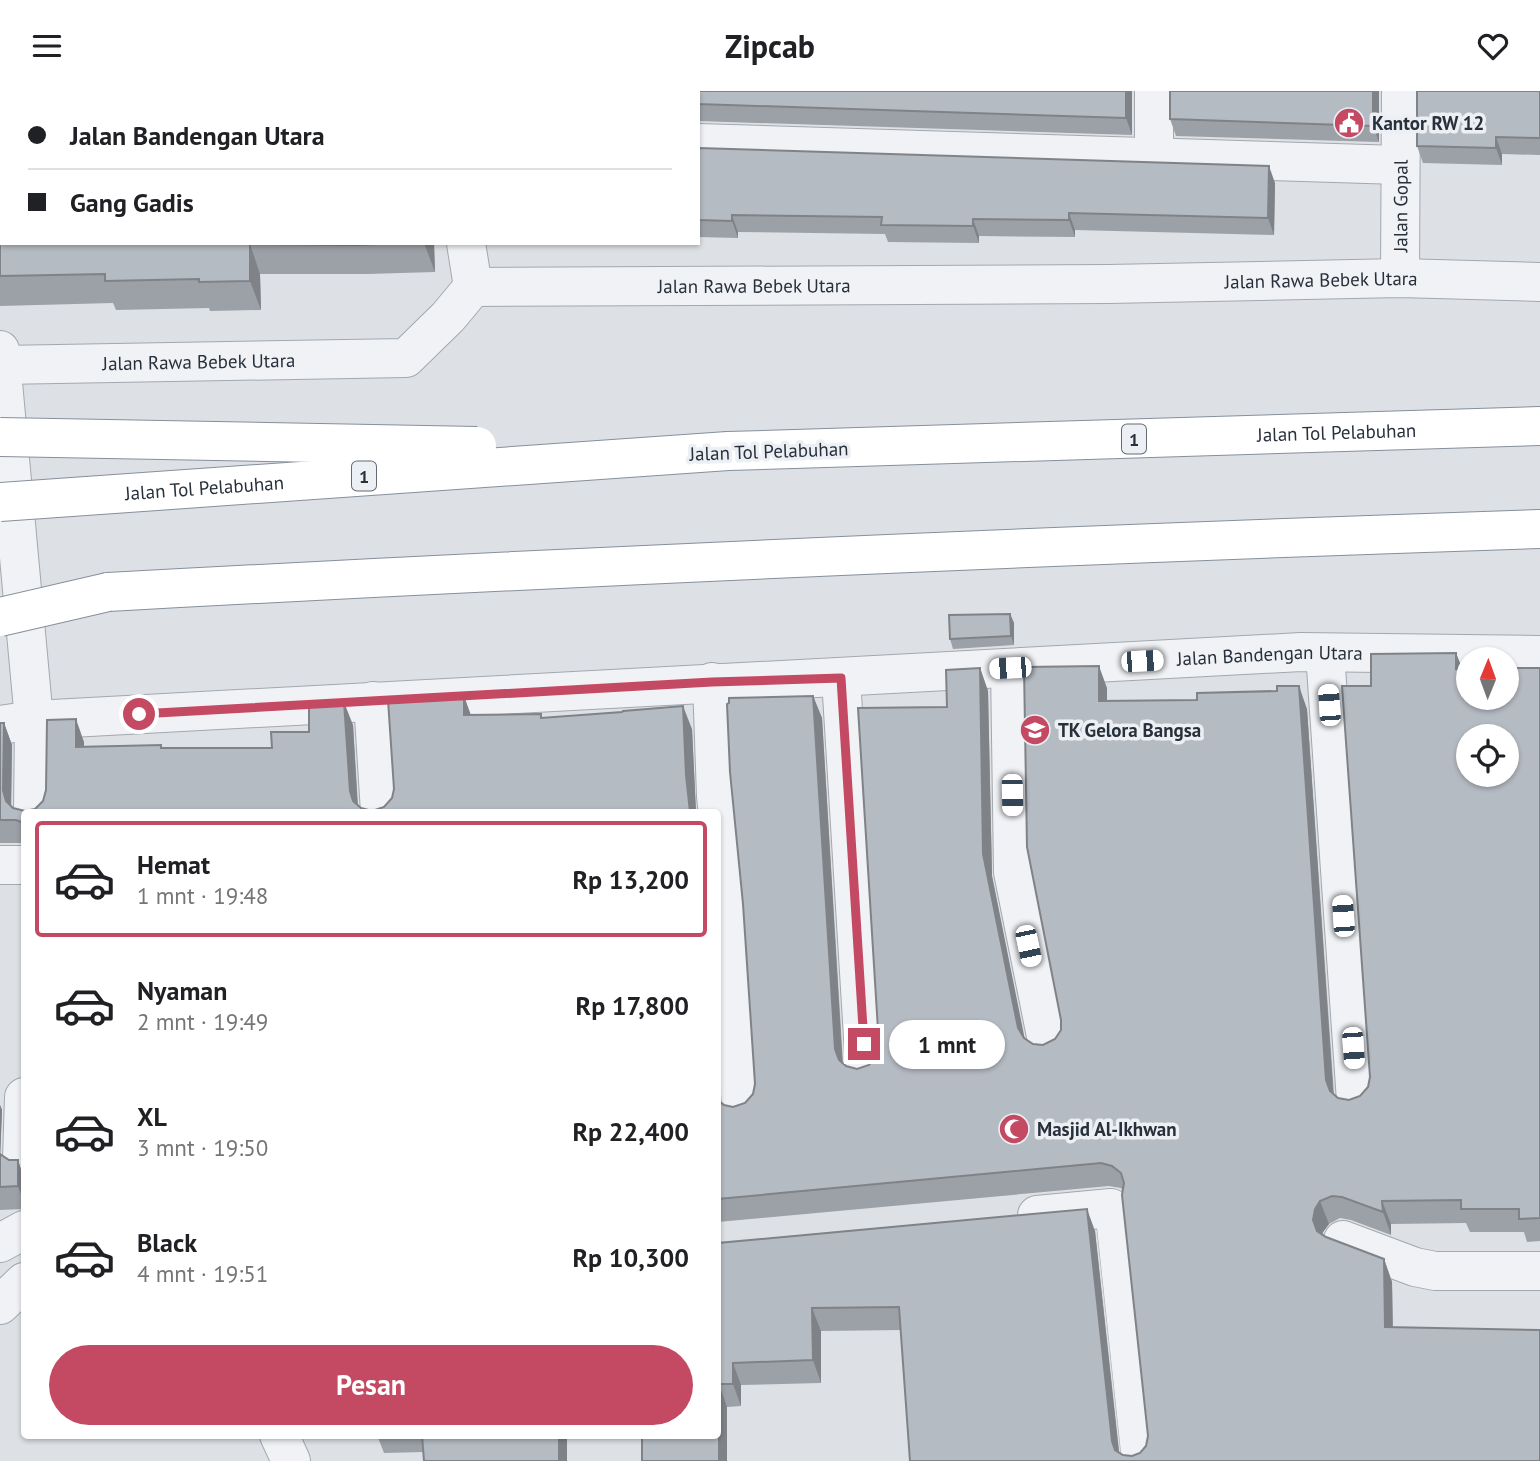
<!DOCTYPE html>
<html lang="id">
<meta charset="utf-8">
<style>
body{margin:0;font-family:"PT Sans",sans-serif;background:#f2f2f2;color:#202124;height:100vh;display:flex;flex-direction:column;font-size:26px;white-space:nowrap}
*{box-sizing:border-box;margin:0}
p{font-size:23px;color:#757577}
.icon{flex:none;width:38px;height:38px;fill:none;stroke:currentColor;stroke-width:2;stroke-linecap:round;stroke-linejoin:round}
.map{position:relative;flex:1;overflow:hidden}
.details{position:absolute;left:21px;top:718px;width:700px;height:630px;display:flex;flex-direction:column;background:#fff;border-radius:7px;box-shadow:0 2px 5px #0004}
.details>*{flex:none}
.guide{position:absolute;left:0px;top:0px;width:700px;height:154px;box-shadow:0 2px 5px #0004;display:grid;align-content:center;height:154px;padding:0 28px;background:#fff}
.needle{width:46px;rotate:1deg}
.fabs{position:absolute;left:1456px;top:556px;display:grid;gap:14px}
.fabs a{display:grid;place-items:center;width:63px;height:63px;border-radius:50%;background:#fff;box-shadow:0 2px 5px #0004;font-size:35px}
.end{position:absolute;width:32px;height:32px;margin:-16px;border:9px solid #c44962;background:#fff;box-shadow:0 0 0 4px #fff}
.from{border-radius:50%}
.bubble{position:absolute;height:49px;border-radius:24px;background:#fff;box-shadow:0 2px 5px #0004;font-size:23px;font-weight:600;line-height:49px;text-align:center}
.car{position:absolute;width:21px;height:42px;margin:-21px -10px;border-radius:9px;box-shadow:0 0 5px 2px #0007;background:linear-gradient(#fff 24%,#345 0 40%,#fff 0 76%,#345 0 86%,#fff 0)}
.guide b{display:flex;align-items:center;gap:24px;height:66px;font-size:26px}
.guide b+b{border-top:2px solid #e0e0e0}
.guide i{width:18px;height:18px;background:#202124}
ul{padding:12px 0 0;list-style:none}
li{display:flex;align-items:center;gap:21px;height:116px;margin:0 14px 10px;padding:0 14px;border:4px solid transparent;border-radius:7px}
li div{flex:1}
li b{display:block;font-size:26px}
li em{font-style:normal;font-weight:600}
li.selected{border-color:#c44962}
li>.icon{width:63px;height:63px;stroke-width:1.5}
.action{display:flex;gap:14px;margin-top:auto;padding:14px 28px}
.action a{flex:1;height:80px;border-radius:42px;background:#c44962;color:#fff;font-size:28px;font-weight:600;line-height:80px;text-align:center}
header{display:flex;justify-content:space-between;align-items:center;height:91px;padding:0 28px;background:#fff;font-size:32px;font-weight:600}
.map>svg:first-child{display:block}
.lines{fill:none;stroke-linecap:round;stroke-linejoin:round}
.lane-casing{stroke:#a3a8af;stroke-width:33}
.street-casing{stroke:#a3a8af;stroke-width:40}
.highway-casing{stroke:#868f9b;stroke-width:40}
.lane{stroke:#f0f2f5;stroke-width:32}
.street{stroke:#f0f2f5;stroke-width:38}
.highway{stroke:#fff;stroke-width:38}
.highway-bridge-casing{stroke:#868f9b;stroke-width:40;stroke-linecap:butt}
.highway-bridge{stroke:#fff;stroke-width:38}
.wall{fill:#9ca1a7}
.shaded-wall{fill:#7f8388}
.building{fill:#b5bbc2;stroke:#7f8388;stroke-width:2;fill-rule:evenodd}
.route{stroke:#c44962;stroke-width:9}
.labels{text-anchor:middle;dominant-baseline:central;stroke-width:7;stroke-linejoin:round;paint-order:stroke}
.shield{fill:#ecf0f4;stroke:#636a72;stroke-width:2}
.shield-label{font-size:18px;font-weight:bold;fill:#28303b}
.poi-label{font-size:19px;font-weight:bold;fill:#28303b;stroke:#ecf0f4;text-anchor:start}
.street-label{font-size:19px;fill:#28303b;stroke:#ecf0f4}
</style>
<header><svg class="icon" aria-label="menu" viewBox="0 0 24 24"><path d="M4 6h16M4 12h16M4 18h16"/></svg>Zipcab<svg class="icon" aria-label="heart" viewBox="0 0 24 24"><path d="M12 20l-8-8c-3-5 5-10 8-4 3-6 11-1 8 4z"/></svg></header>
<div class="map">
<svg width="1540" height="1370" viewBox="0 0 1540 1370">
<rect width="100%" height="100%" fill="#dde1e6"/>
<g class="lines">
<g class="lane-casing">
<path id="lane" d="M1111,1117l27,253"/>
</g>
<g class="street-casing">
<g id="street">
<path d="M442,0v2"/>
<path d="M1154,0v65"/>
<path d="M641,2v-2"/>
<path d="M698,52l701,22"/>
<path d="M466,152l7,44"/>
<path id="s1" d="M1400,187l1,-187"/>
<path d="M0,259l34,370 -1,92"/>
<path id="s2" d="M1,274l405,-7 42,-41 25,-30 635,-3 292,-6 140,4"/>
<path d="M1325,562l31,448"/>
<path d="M1010,577l3,204 35,174"/>
<path d="M841,587l24,392"/>
<path d="M712,591l4,114 13,132 12,180"/>
<path d="M373,610l7,111"/>
<path id="s3" d="M0,634l34,-5 1267,-68 239,3"/>
<path d="M0,774h24"/>
<path d="M24,1006l-2,63 2,2"/>
<path d="M1037,1124l74,-7"/>
<path d="M1343,1149l72,27 20,4h105"/>
<path d="M0,1152l24,-13"/>
<path d="M0,1214l24,-23"/>
<path d="M279,1344l12,26"/>
</g>
</g>
<g class="highway-casing">
<g id="highway">
<path id="s4" d="M728,360l812,-25"/>
<path d="M108,501c477,-26 955,-47 1432,-63"/>
</g>
</g>
<use href="#lane" class="lane"/>
<use href="#street" class="street"/>
<use href="#highway" class="highway"/>
<g class="highway-bridge-casing">
<g id="highway-bridge">
<path d="M0,346l477,9"/>
<path id="s5" d="M0,411l728,-51"/>
<path d="M0,526l108,-25"/>
</g>
</g>
<use href="#highway-bridge" class="highway-bridge"/>
</g>
<path class="wall" d="M0,0h61v2h-59v36h-2z
M1132,0v44l-434,-14v-28z
M1170,0h209v51l-203,-6 -6,-17z
M1540,0v64l-38,-1v11l-79,-2 -6,-17z
M698,57l577,35 -1,52 -199,-5v7l-96,-1v7l-91,-1 -3,-8 -147,-2v6l-40,-1z
M0,126l2,26h432l1,29 -68,2h-107l1,36 -51,1 -1,-3 -93,2 -3,-7 -113,3z
M1010,523l4,9v22l-61,4 -3,-10z
M1456,562l6,16 78,-1v573l-13,1 -3,-10h-54l-4,-9 -75,1v11l-40,-15 -11,-2 -11,6 -6,8 -1,2 4,3 58,22 8,23 1,45 147,134h-630l-9,-131 -80,1v52l-80,2v21l-14,1 -85,54 76,-218 377,-12 24,221 4,3 9,1 8,-3 6,-7 2,-10 -25,-245 -2,-3 -12,-2 -391,36v-138l1,17 5,4 9,2 12,-4 8,-9 60,-398 9,22 21,345 3,3 11,3 12,-4 8,-9 70,-349 33,-39 8,23 4,185 32,162 9,6 10,1 12,-6 6,-9 46,-342v13l200,8 27,385 4,4 11,2 11,-4 8,-9 2,-10 1,-391z
M464,605l6,19 71,-1 1,4 150,11 4,83h-672v31h-24v-120h4l8,22 -1,61 2,2 12,3 10,-2 8,-8 41,-59v4l77,-1 1,3h110l37,-16 44,-7 5,80 3,3 11,3 12,-4 8,-9z
M0,1014l2,5 -2,44 9,6h9l6,19v30l-24,1z
M377,1344h190v26h-143v-9l-40,1z"/>
<path class="shaded-wall" d="M51,0h10v2h-10z
M296,0h10v2h-10z
M1126,0h6v44l-6,-17z
M1373,0h6v51l-6,-16z
M1496,46l6,17v11l-6,-17z
M1269,75l6,17 -1,52 -6,-17z
M1069,122l6,17v7l-6,-17z
M732,124l6,17v6l-6,-17z
M973,128l6,17v7l-6,-17z
M424,152h10l1,29z
M250,153l10,30 1,36 -11,-29z
M1010,523l4,9v22l-3,-9z
M1456,562l9,23 -9,-7z
M1099,575l8,22v36l-8,-23z
M980,577l8,23 4,185 35,174 -9,-22 -35,-174z
M1299,595l8,23 27,394 -8,-23z
M464,605l8,22 -8,-3z
M813,605l9,22 21,353 -8,-22z
M344,611l9,23 5,87 -8,-21z
M683,615l9,23 4,83h-6l-4,-37z
M76,628l8,23v27l-8,-22z
M4,632l8,22 -1,67 3,11 -11,-33z
M0,1014l2,5 -2,53z
M18,1069l6,19v23l-6,-16z
M1320,1110l9,23 -6,8 -2,11 -8,-23 2,-11z
M1382,1110l9,23v11l-8,-23z
M1087,1118l8,22 25,230 -8,-20z
M1384,1168l8,23 1,68 -8,-23z
M812,1217l9,23v52l-8,-23z
M733,1272l8,22v21l-8,-22z
M719,1293l8,23v54h-8z
M559,1344h8v26h-8z"/>
<path class="building" d="M0,0h51v2h-49v7h-2z
M129,0h167v2h-167z
M542,0h78l2,2h-80z
M649,0h477v27l-428,-14v-11h-50z
M1170,0h203v35l-203,-7z
M1417,0h123v47l-44,-1v11l-79,-2z
M698,57l571,18 -1,52 -199,-5v7l-96,-1v7l-92,-1 1,-8 -150,-2v6l-34,-1z
M0,126h2v26h397l-42,2 -107,-1v37l-51,1v-3l-94,2v-7l-105,2z
M1010,523l1,22 -61,3 -1,-24z
M1456,562v16h12v29h39v-30h33v550l-21,1v-10h-58v-9l-79,1 1,11 -41,-15 -10,-1 -12,5 -5,8 -2,11 4,11 9,6 58,22 1,68 155,3v131h-630l-11,-154 -87,1 1,52 -80,3v21h-14v77h-77v-26h76v-192l369,-34 25,232 3,9 8,5 9,1 8,-3 6,-7 2,-10 -26,-241 2,-12 -3,-10 -9,-7 -11,-3 -383,36v-99l6,5 9,2 12,-4 8,-9 2,-10 -12,-180 -13,-132 -3,-68 2,-1v-5l84,-2 22,353 4,11 7,6 11,3 12,-4 8,-9 2,-10 -21,-338 89,-1 -1,-37 34,-2 3,186 35,174 6,10 9,6 10,1 12,-6 6,-9v-10l-34,-173 -3,-180 75,-1v35l98,-1v-7l80,-2v-5h22l27,394 4,11 8,7 11,2 11,-4 8,-9 2,-10 -28,-391h29v-32zM1468,646h39v38h-39z
M464,605v19l77,-1v4l81,-6 1,-1 60,-5 3,69 4,37h-666v11l-8,-3h-16v-97h4l-1,67 3,11 7,7 12,3 10,-2 8,-8 3,-11 1,-70 29,-1v28l85,-2v3h111l-1,-16h38v-28l35,-2 6,89 3,10 8,7 11,3 12,-4 8,-9 2,-9 -6,-89z
M0,1063l9,6h9v26l-18,1z
M422,1344h137v26h-135z"/>
<g class="lines">
<path class="route" d="M139,623l573,-32 129,-4 23,366"/>
</g>
<defs>
<g id="civic-disc" transform="scale(1.575)"><circle r="9.5" fill="#c44962" stroke="#ecf0f4"/><path d="M-.6-6.5H3V-4.5H.6V-3L4-1V1h2V6H-6V1h2V-1L-.6-3ZM-1.2 2.5V6h2.4V2.5Z" fill="#fff"/></g>
<g id="school-disc" transform="scale(1.575)"><circle r="9.5" fill="#c44962" stroke="#ecf0f4"/><path d="M0-5L7-2L0 1L-7-2ZM-4 1L0 2.5L4 1V4Q0 6-4 4Z" fill="#fff"/></g>
<g id="mosque-disc" transform="scale(1.575)"><circle r="9.5" fill="#c44962" stroke="#ecf0f4"/><path d="M3.5-4.9A6 6 0 1 0 3.5 4.9A5 5 0 1 1 3.5-4.9Z" fill="#fff"/></g>
</defs>
<g fill-rule="evenodd">
<use href="#civic-disc" x="1349" y="32"/>
<use href="#school-disc" x="1035" y="639"/>
<use href="#mosque-disc" x="1014" y="1038"/>
</g>
<g class="labels">
<g class="shield">
<rect x="1122" y="333.5" width="24" height="29" rx="5"/>
<rect x="352" y="370.5" width="24" height="29" rx="5"/>
</g>
<g class="shield-label">
<text x="1134" y="348">1</text>
<text x="364" y="385">1</text>
</g>
<g class="poi-label">
<text x="1372" y="32">Kantor RW 12</text>
<text x="1058" y="639">TK Gelora Bangsa</text>
<text x="1037" y="1038">Masjid Al-Ikhwan</text>
</g>
<g class="street-label">
<text stroke="none"><textPath href="#s1" startOffset="72">Jalan Gopal</textPath></text>
<text stroke="none"><textPath href="#s2" startOffset="1351">Jalan Rawa Bebek Utara</textPath></text>
<text stroke="none"><textPath href="#s2" startOffset="784">Jalan Rawa Bebek Utara</textPath></text>
<text stroke="none"><textPath href="#s2" startOffset="198">Jalan Rawa Bebek Utara</textPath></text>
<text stroke="none"><textPath href="#s4" startOffset="609">Jalan Tol Pelabuhan</textPath></text>
<text transform="translate(769 360) rotate(-2)">Jalan Tol Pelabuhan</text>
<text stroke="none"><textPath href="#s5" startOffset="205">Jalan Tol Pelabuhan</textPath></text>
<text stroke="none"><textPath href="#s3" startOffset="1272">Jalan Bandengan Utara</textPath></text>
</g>
</g>
</svg>
<div class="fabs">
<a><svg class="needle" viewBox="-14 -14 28 28"><path d="M0-13l5 13h-10z" fill="#e53935"/><path d="M0 13l5-13h-10z" fill="#757577"/></svg></a>
<a><svg class="icon" aria-label="locate" viewBox="0 0 24 24"><circle cx="12" cy="12" r="6"/><path d="M12 2v4M12 18v4M2 12h4M18 12h4"/></svg></a>
</div>
<i class="end from" style="left:139px;top:623px"></i>
<i class="end" style="left:864px;top:953px"></i>
<div class="bubble" style="left:889px;top:929px;width:116px">1 mnt</div>
<i class="car" style="left:1142px;top:570px;rotate:87deg"></i>
<i class="car" style="left:1010px;top:577px;rotate:267deg"></i>
<i class="car" style="left:1329px;top:614px;rotate:356deg"></i>
<i class="car" style="left:1012px;top:704px;rotate:179deg"></i>
<i class="car" style="left:1343px;top:825px;rotate:356deg"></i>
<i class="car" style="left:1028px;top:855px;rotate:168deg"></i>
<i class="car" style="left:1353px;top:957px;rotate:176deg"></i>
<div class="guide">
<b><i class="from"></i>Jalan Bandengan Utara</b>
<b><i></i>Gang Gadis</b>
</div>
<section class="details">
<ul>
<li class="selected"><svg class="icon" aria-label="car" viewBox="0 0 24 24"><path d="M5 17H2v-5l4-1 3-4h7l3 4 3 1v5h-3M9 17h6M6 11h13"/><circle cx="7" cy="17" r="2"/><circle cx="17" cy="17" r="2"/></svg><div><b>Hemat</b><p>1 mnt · 19:48</p></div><em>Rp 13,200</em></li>
<li><svg class="icon" aria-label="car" viewBox="0 0 24 24"><path d="M5 17H2v-5l4-1 3-4h7l3 4 3 1v5h-3M9 17h6M6 11h13"/><circle cx="7" cy="17" r="2"/><circle cx="17" cy="17" r="2"/></svg><div><b>Nyaman</b><p>2 mnt · 19:49</p></div><em>Rp 17,800</em></li>
<li><svg class="icon" aria-label="car" viewBox="0 0 24 24"><path d="M5 17H2v-5l4-1 3-4h7l3 4 3 1v5h-3M9 17h6M6 11h13"/><circle cx="7" cy="17" r="2"/><circle cx="17" cy="17" r="2"/></svg><div><b>XL</b><p>3 mnt · 19:50</p></div><em>Rp 22,400</em></li>
<li><svg class="icon" aria-label="car" viewBox="0 0 24 24"><path d="M5 17H2v-5l4-1 3-4h7l3 4 3 1v5h-3M9 17h6M6 11h13"/><circle cx="7" cy="17" r="2"/><circle cx="17" cy="17" r="2"/></svg><div><b>Black</b><p>4 mnt · 19:51</p></div><em>Rp 10,300</em></li>
</ul>
<div class="action"><a>Pesan</a></div>
</section>
</div>
